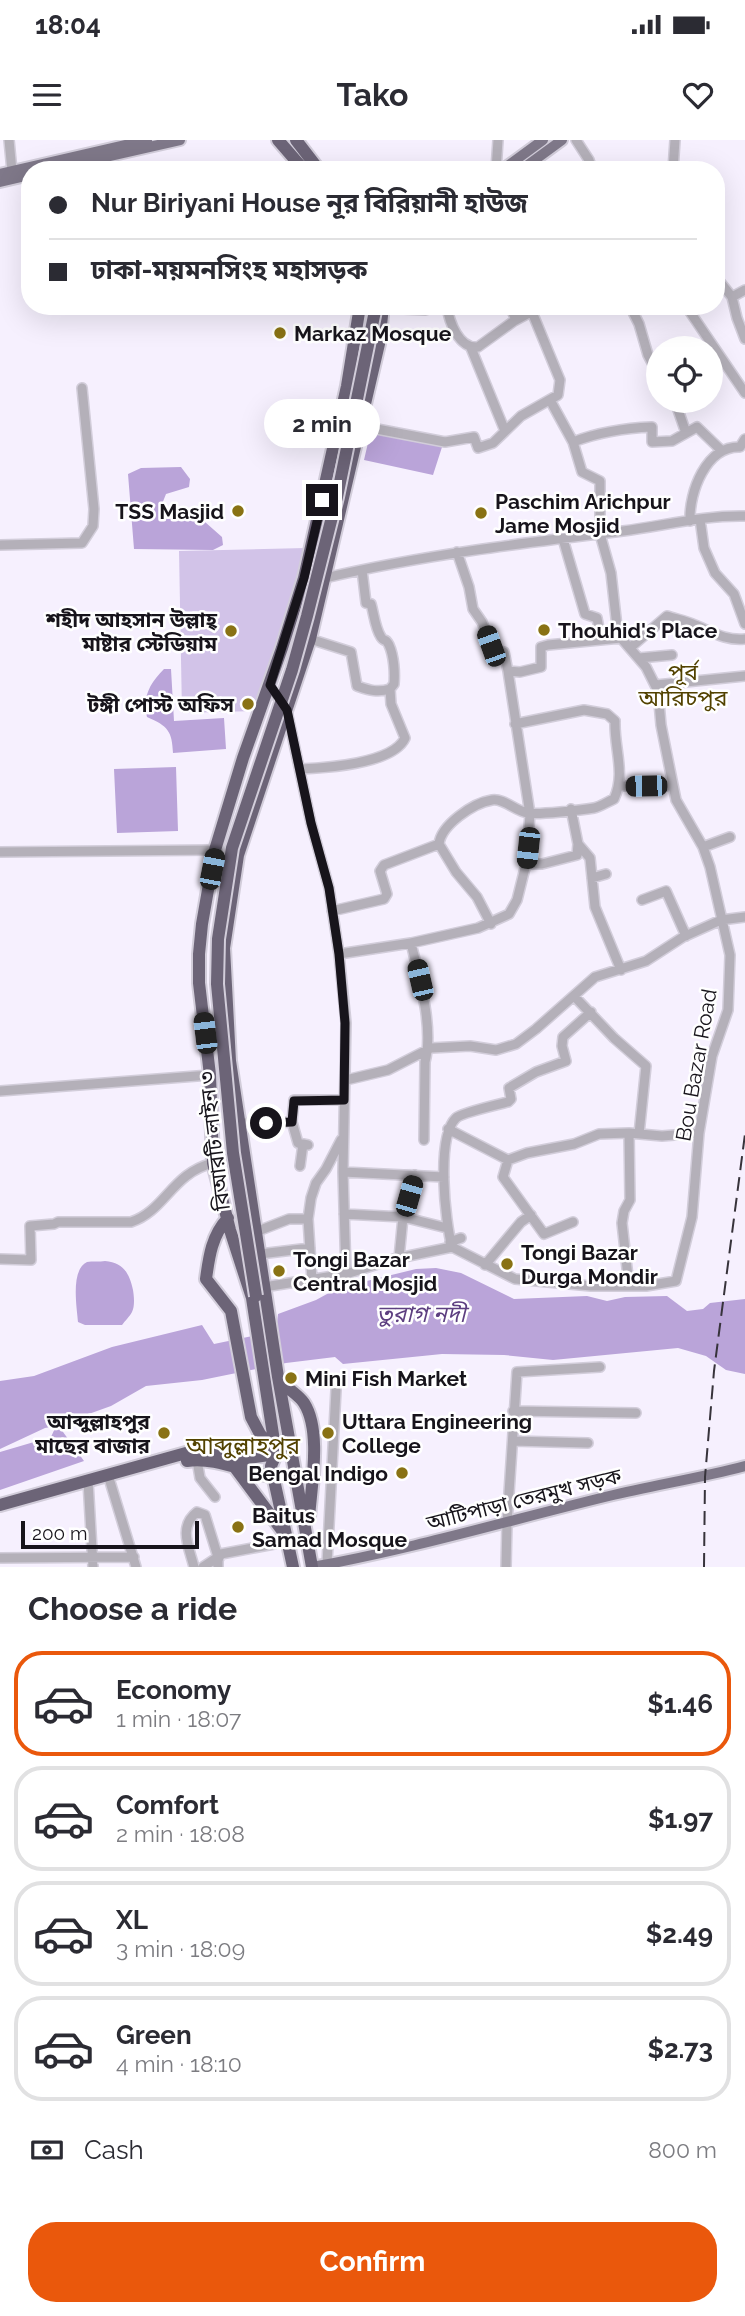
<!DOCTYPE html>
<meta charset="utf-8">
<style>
body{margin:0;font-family:Raleway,"Noto Sans Bengali",sans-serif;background:#f2f2f3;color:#2b2b33;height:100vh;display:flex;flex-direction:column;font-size:26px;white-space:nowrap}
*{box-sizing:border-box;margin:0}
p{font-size:23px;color:#7c7c81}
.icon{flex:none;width:38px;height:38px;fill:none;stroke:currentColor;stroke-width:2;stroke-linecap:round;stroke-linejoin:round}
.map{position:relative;height:1427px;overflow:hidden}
.side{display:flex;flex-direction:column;background:#fff;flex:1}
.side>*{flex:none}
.top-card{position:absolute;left:21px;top:21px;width:704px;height:154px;border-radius:28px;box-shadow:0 7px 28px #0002;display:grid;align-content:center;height:154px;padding:0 28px;background:#fff}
.tools{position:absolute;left:646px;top:196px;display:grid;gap:14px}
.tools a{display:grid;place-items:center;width:77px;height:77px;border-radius:50%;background:#fff;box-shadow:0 7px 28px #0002;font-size:35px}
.scale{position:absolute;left:21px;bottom:18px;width:178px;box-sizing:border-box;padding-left:7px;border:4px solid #17141b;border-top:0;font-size:19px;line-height:24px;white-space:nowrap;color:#17141b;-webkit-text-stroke:5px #fff;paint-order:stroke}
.end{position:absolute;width:32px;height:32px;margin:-16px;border:9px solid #17141b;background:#fff;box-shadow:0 0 0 4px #fff}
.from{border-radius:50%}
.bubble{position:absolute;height:49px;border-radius:24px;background:#fff;box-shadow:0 7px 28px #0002;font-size:23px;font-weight:700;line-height:49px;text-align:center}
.car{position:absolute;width:21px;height:42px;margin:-21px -10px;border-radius:9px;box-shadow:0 0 5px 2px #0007;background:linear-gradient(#222 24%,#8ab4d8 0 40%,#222 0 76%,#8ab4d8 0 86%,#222 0)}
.top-card b{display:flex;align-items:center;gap:24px;height:66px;font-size:26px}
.top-card b+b{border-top:2px solid #e1e1e2}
.top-card i{width:18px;height:18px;background:#2b2b33}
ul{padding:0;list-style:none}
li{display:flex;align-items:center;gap:21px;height:105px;margin:0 14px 10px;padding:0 14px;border:4px solid #e1e1e2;border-radius:28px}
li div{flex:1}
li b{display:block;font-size:26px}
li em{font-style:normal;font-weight:700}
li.active{border-color:#ea580c}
li>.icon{width:63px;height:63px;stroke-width:1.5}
h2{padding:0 28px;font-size:32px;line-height:84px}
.pay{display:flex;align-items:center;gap:18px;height:77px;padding:0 28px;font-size:26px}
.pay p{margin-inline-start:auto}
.cta{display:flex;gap:14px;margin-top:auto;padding:14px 28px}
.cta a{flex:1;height:80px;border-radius:28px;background:#ea580c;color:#fff;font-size:28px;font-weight:700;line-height:80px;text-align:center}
.status{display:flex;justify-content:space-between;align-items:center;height:49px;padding:0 35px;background:#fff;direction:ltr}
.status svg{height:19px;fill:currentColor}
header{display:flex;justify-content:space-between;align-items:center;height:91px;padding:0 28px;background:#fff;font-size:32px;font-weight:700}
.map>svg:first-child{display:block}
.green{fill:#d2c3e8}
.water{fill:#baa4d9}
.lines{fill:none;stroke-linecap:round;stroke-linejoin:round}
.minor-casing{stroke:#d2cdda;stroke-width:12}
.major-casing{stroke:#d2cdda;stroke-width:14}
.highway-casing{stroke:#d2cdda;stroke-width:16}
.minor{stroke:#b4b0b9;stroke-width:9}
.major{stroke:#7f7889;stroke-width:10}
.highway{stroke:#6c6477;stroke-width:12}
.rail{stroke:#37333b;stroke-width:2;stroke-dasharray:14 7;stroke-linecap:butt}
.highway-bridge-casing{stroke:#d2cdda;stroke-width:16;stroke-linecap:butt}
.highway-bridge{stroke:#6c6477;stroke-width:12}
.route{stroke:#17141b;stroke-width:9}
.poi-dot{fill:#897214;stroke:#fff;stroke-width:2.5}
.labels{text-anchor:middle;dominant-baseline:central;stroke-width:5;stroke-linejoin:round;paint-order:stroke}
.poi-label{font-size:21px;font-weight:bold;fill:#17141b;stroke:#fff;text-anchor:start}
.street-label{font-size:21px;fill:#17141b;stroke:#fff}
.neighbourhood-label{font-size:23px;fill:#524200;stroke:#fff}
.water-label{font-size:23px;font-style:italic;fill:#5d3f80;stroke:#fff}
.quarter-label{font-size:24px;fill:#524200;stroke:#fff}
</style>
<div class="status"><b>18:04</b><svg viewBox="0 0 49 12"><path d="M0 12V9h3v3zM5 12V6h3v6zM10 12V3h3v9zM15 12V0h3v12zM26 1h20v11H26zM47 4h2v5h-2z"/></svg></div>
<header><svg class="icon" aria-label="menu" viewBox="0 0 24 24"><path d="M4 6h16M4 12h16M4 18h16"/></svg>Tako<svg class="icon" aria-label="heart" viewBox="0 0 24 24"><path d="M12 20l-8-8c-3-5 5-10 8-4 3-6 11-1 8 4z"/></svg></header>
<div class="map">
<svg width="745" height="1427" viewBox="0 0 745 1427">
<rect width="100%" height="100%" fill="#f6f0fe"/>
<path class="green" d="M305,408l-48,163 -75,2 -3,-162z"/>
<path class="water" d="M371,290l72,14 -10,31 -69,-15z
M181,327l9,12 -1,8 -23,7 -4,10 7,9 36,9 17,15 1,8 -10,5 -79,-1 -6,-75 13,-6z
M164,529h7l3,52 50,-3 2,31 -53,4c-1,-22 -5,-27 -26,-36 -5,-20 3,-34 17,-48z
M176,627l2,64 -61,2 -3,-64z
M105,1121c18,2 24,11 28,29 1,6 2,16 -1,22 -2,4 -7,9 -10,13h-37l-7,-3c-1,-14 -8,-52 9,-60 5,-1 13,0 18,-1z
M436,1128l25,5 53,26 73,-3 20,5 18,-4 42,-1 20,15 16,-2 7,-6 35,-4v75l-19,-4 -20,-14 -28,-8 -125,12 -49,-5 -62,-1 -99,10 -8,-7 -49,6 -84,17 -56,6 -35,20 -53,19 26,36 -84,29v-38l51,-15 5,-11 -11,2 -45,21v-68l34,-5 78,-29 90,-22 12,19 62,-13 2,-17 38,-14 22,-12 78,-19z"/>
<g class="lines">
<g class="minor-casing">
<path id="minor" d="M9,0l3,31
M576,0l13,20 3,10
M496,30l2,-30
M673,30l2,-30
M716,137l16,20 13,-7
M732,157l5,21 8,21
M447,166c2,16 12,43 31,41l36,-26 28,-15
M510,166l6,14
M630,166l9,18 9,31 10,19
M686,166l59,87
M383,168l42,2 15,-4
M471,208l34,83
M675,261l11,32
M361,286l84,16 29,-5 4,11 15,-5 28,-27 37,-21 2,-15 -28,-68
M573,302c26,-10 51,-14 79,-15v15l20,-1 25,-14 25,24
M700,379l4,29 11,25 19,21 11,30
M690,381c-1,-29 16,-75 50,-74l5,-8
M563,399l22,75 12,4 4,21
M0,405l82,-2 11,-17 1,-17 -12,-121
M457,412l12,35 4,22 9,13 10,27 12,3 4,19 12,1 21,-5v-20l7,-2 73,-7
M362,430l4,33 5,1c3,10 4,24 10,33 5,7 3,-1 8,8 5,11 6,28 5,39l-4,5
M325,438c98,-23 198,-35 298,-47 40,-5 81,-16 122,-15
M631,507l36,-31c9,3 20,5 28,9 17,7 31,16 50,14
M639,518l33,-3
M269,545l18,26 24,112 18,65 10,66 7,69 -3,149 3,102
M656,545l89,-9
M300,629c25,-1 93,-5 105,-31l-14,-34 -1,-15c-13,4 -21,1 -33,-3l-6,-34 -41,-13
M620,646h53
M439,704c2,-19 34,-41 53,-44 12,-2 23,11 36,13 10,2 54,-3 66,-5 6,-1 13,-6 20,-9 12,-26 0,-50 1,-78l-8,-7 -23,-4 -69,14
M578,704l12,14 5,49 26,63
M703,707l27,-10
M0,712l215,-2
M526,724h16l35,-9 1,-11 -7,-35
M592,738l14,-4
M642,760l24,-9 20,45
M332,771l52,-12 3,-5 -7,-23 4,-6 55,-21 17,28 21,25 14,27
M411,803c8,34 23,85 14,119l-1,78
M339,814l72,-11 67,-15 31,-14 8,-14 9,-36 4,-50 -22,-143
M574,856l40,42 32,28 -7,68
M346,940l42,-10 43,-22 39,-2 26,4 20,-6 20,-15 59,-52 51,-16 37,-24 38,-17 24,-3
M0,951l210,-16
M292,982l6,21 10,2
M241,983l51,-1 2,-22h50
M448,989l60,31 19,-7 47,-9 25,-10 30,-1 33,3 37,-3
M508,1020l-5,17 41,57 29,-12
M300,1026l3,-22
M343,1032l101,5
M344,1074l59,3 44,11
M258,1091l31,-12h19
M450,1102l11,-4
M452,1107c-7,-26 -16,-110 4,-129 5,-5 44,-14 52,-16l3,-3 -2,-11 27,-16 30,-11 -4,-15 1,-9 28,-25
M260,1114l50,-6
M399,1118l4,-41 12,-42
M0,1119l31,1 -1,-34 24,-2 4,-2h73c34,-11 41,-49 82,-59
M485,1125l36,-43 10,-7
M312,1140l-4,-61 3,-21 5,-15 10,-14 15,-29
M629,1146l-7,-63 2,-12 6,-11 -1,-67
M264,1147l82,-13 48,-15 58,-12 63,32 76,7h55l30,-5 16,-64 7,-84 13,-77 16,-46 2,-55 -20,-88 -7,-20 -27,-47 -15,-75 -3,-34 -12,-24 -25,-29 -4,-11 -6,-54 -11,-39v-53l-18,-9 -9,-30 -23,-42
M513,1271l123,2
M513,1301l75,2
M197,1320l3,18 15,19
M108,1335l28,92
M88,1341l5,86
M0,1418l134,-1
M327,1424l9,-174
M194,1427c-5,-20 -16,-40 3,-55l8,3 13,42 -15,10
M218,1427v-7l3,-6 53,-10 11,-5
M506,1427l1,-44 10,-151 83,-5"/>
</g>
<g class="major-casing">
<path id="major" d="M83,22l97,-22
M502,30l41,-30
M521,30l41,-30
M0,34l147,-34
M0,42l30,-7
M312,1427c101,-18 198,-47 297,-71 45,-11 91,-18 136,-30"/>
</g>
<g class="highway-casing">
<path id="highway" d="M278,0l26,30
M296,0l23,30
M228,1078c-16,17 -19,38 -22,61l25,32 20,106 9,17 16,20 -27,4 -19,-1
M280,1240c7,9 19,15 24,23 18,28 7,84 5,115
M187,1321c30,-4 56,11 85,15
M236,1329l48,64
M0,1365l186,-52 20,-2 30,8
M293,1427l-22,-101 5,-12 -24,-156 -22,-68 -17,-67 -3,-88 -11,-92v-29l3,-30 13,-74 28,-92 39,-110 22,-70 43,-192 13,-80
M312,1427l-34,-190 -48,-316 -6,-113 14,-93 72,-216 69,-295 4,-38"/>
</g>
<use href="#minor" class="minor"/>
<use href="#major" class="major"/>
<use href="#highway" class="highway"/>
<path class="rail" d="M704,1427l1,-90 9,-106 31,-237"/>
<g class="highway-bridge-casing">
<path id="highway-bridge" d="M256,1156l-23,-143 -16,-169 1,-45 14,-91 60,-178 15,-54 30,-119 39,-191"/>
</g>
<use href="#highway-bridge" class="highway-bridge"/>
</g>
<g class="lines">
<path class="route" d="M266,983l26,-1 2,-21 50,-1 1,-77 -6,-69 -10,-66 -18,-65 -24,-113 -17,-25 34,-107 18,-78"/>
</g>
<g class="poi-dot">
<circle cx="280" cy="193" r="7"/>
<circle cx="238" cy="371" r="7"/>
<circle cx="481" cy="373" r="7"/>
<circle cx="544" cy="490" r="7"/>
<circle cx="231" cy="491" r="7"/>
<circle cx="248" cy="564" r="7"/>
<circle cx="507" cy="1124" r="7"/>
<circle cx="279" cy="1131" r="7"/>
<circle cx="291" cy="1238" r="7"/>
<circle cx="164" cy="1293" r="7"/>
<circle cx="328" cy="1293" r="7"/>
<circle cx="402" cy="1333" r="7"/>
<circle cx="238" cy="1387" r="7"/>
</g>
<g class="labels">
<g class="poi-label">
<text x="294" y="193">Markaz Mosque</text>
<text x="495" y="361">Paschim Arichpur<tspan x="495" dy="24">Jame Mosjid</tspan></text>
<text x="224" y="371" text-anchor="end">TSS Masjid</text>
<text x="217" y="479" text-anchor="end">শহীদ আহসান উল্লাহ্‌<tspan x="217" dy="24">মাষ্টার স্টেডিয়াম</tspan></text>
<text x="558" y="490">Thouhid's Place</text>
<text x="234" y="564" text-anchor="end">টঙ্গী পোস্ট অফিস</text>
<text x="521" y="1112">Tongi Bazar<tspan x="521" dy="24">Durga Mondir</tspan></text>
<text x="293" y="1119">Tongi Bazar<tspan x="293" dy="24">Central Mosjid</tspan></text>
<text x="305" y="1238">Mini Fish Market</text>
<text x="150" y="1281" text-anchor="end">আব্দুল্লাহপুর<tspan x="150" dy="24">মাছের বাজার</tspan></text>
<text x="342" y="1281">Uttara Engineering<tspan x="342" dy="24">College</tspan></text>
<text x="388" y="1333" text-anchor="end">Bengal Indigo</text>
<text x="252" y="1375">Baitus<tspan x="252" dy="24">Samad Mosque</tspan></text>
</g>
<g class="street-label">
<text transform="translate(696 925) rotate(-80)">Bou Bazar Road</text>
<text transform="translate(214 1001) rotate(-97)">বিআরটি লাইন ৩</text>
<text transform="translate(524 1359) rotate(-14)">আটিপাড়া তেরমুখ সড়ক</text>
</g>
<g class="neighbourhood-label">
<text x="683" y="531">পূর্ব<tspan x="683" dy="26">আরিচপুর</tspan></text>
</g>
<g class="water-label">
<text x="421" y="1173">তুরাগ নদী</text>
</g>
<g class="quarter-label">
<text x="243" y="1305">আব্দুল্লাহপুর</text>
</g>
</g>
</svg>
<div class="tools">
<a><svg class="icon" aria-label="locate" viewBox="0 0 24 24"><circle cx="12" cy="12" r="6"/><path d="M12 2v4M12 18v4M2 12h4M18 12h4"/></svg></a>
</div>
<div class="scale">200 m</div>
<i class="end from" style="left:266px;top:983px"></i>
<i class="end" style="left:322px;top:360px"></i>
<div class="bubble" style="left:264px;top:259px;width:116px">2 min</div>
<i class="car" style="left:491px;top:506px;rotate:340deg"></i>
<i class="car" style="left:646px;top:646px;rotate:269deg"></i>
<i class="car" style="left:528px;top:708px;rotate:186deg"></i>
<i class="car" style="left:212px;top:729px;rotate:11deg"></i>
<i class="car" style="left:420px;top:840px;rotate:347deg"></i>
<i class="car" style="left:205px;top:893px;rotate:353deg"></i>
<i class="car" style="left:409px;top:1056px;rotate:16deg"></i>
<div class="top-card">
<b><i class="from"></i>Nur Biriyani House নূর বিরিয়ানী হাউজ</b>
<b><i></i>ঢাকা-ময়মনসিংহ মহাসড়ক</b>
</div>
</div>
<section class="side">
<h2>Choose a ride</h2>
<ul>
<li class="active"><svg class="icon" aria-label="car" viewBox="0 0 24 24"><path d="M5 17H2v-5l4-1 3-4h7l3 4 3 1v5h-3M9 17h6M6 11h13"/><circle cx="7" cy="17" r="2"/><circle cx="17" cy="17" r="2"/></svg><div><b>Economy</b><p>1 min · 18:07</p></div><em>$1.46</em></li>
<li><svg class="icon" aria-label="car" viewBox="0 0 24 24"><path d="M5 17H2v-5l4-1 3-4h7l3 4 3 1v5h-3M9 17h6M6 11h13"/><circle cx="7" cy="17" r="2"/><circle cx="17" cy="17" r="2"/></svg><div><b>Comfort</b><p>2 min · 18:08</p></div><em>$1.97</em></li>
<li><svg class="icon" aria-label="car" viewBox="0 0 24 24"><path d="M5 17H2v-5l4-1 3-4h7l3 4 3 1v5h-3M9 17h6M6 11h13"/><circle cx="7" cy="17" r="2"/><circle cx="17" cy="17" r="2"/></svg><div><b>XL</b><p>3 min · 18:09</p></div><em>$2.49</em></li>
<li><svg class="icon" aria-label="car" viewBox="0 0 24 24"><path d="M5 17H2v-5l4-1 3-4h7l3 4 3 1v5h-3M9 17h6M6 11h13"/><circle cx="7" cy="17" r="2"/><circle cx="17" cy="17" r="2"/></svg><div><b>Green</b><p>4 min · 18:10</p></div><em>$2.73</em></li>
</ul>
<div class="pay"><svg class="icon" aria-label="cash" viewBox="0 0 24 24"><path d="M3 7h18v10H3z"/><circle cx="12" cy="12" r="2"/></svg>Cash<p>800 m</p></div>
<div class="cta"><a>Confirm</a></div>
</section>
